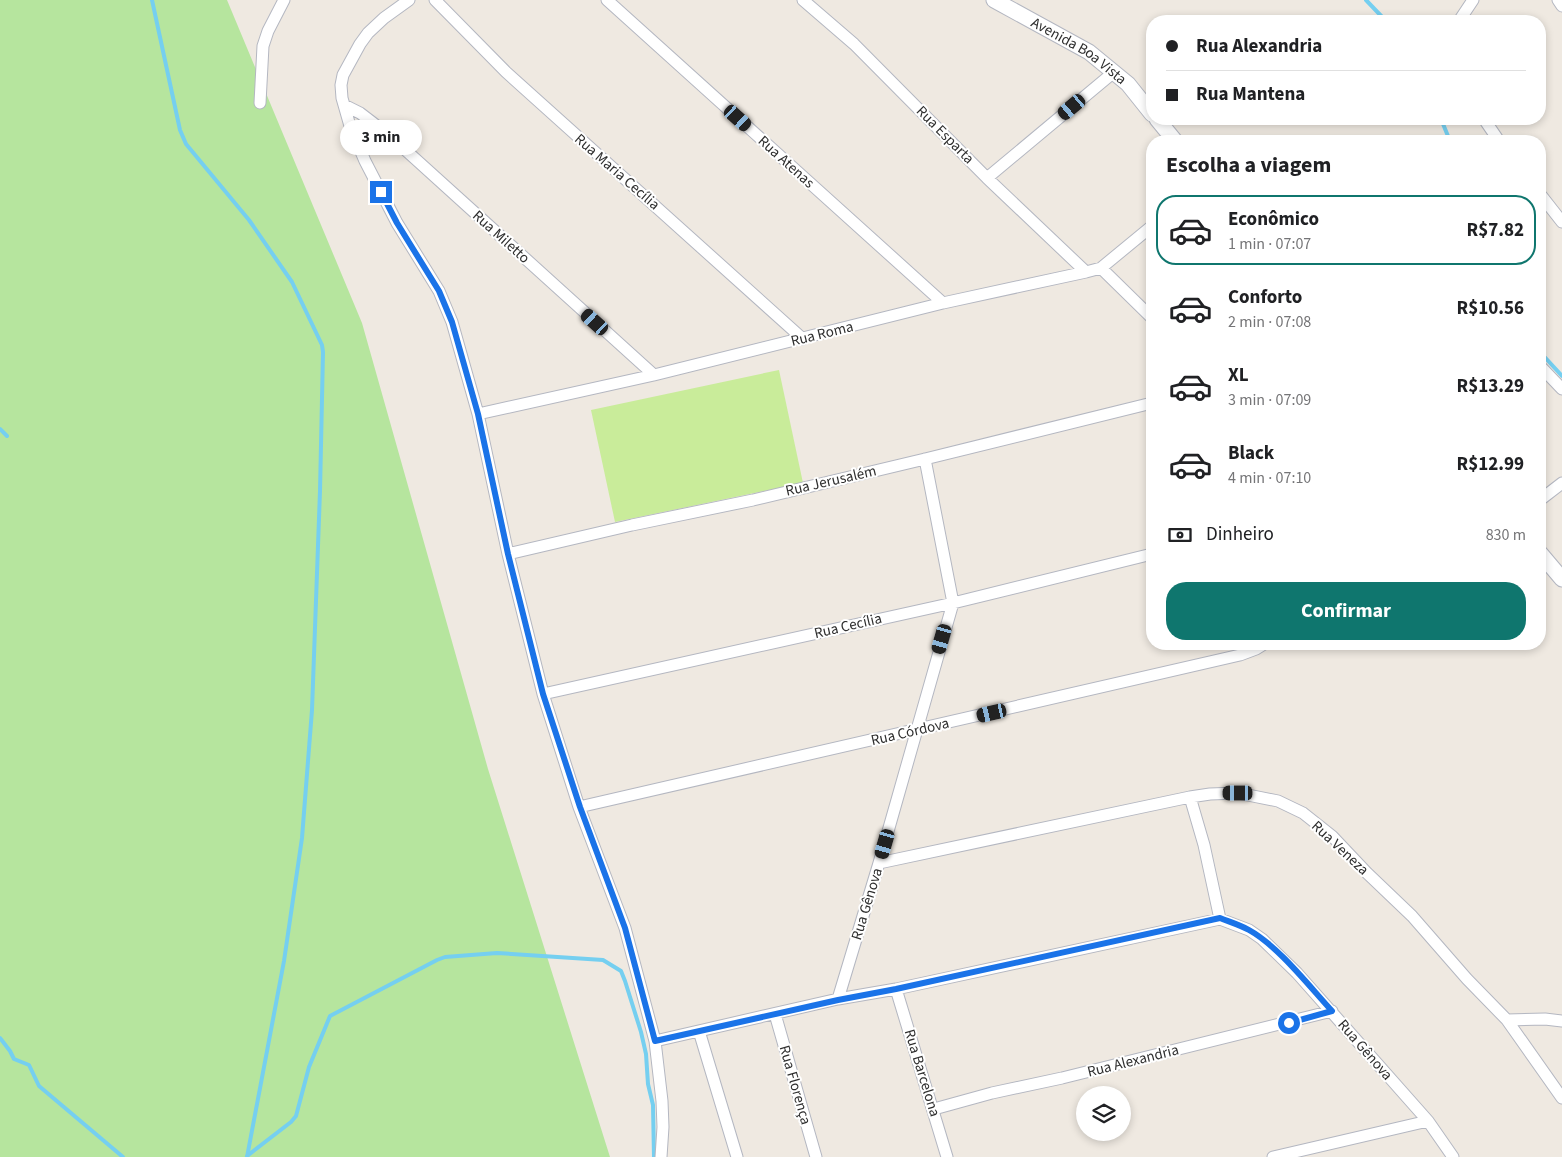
<!DOCTYPE html>
<html lang="pt">
<meta charset="utf-8">
<style>
body{margin:0;font-family:"Source Sans 3",sans-serif;background:#f6f6f6;color:#202124;height:100vh;display:flex;flex-direction:column;font-size:19px;white-space:nowrap}
*{box-sizing:border-box;margin:0}
p{font-size:16px;color:#757577}
.icon{flex:none;width:28px;height:28px;fill:none;stroke:currentColor;stroke-width:2;stroke-linecap:round;stroke-linejoin:round}
.map{position:relative;flex:1;overflow:hidden}
.side{position:absolute;left:1146px;top:135px;width:400px;height:515px;display:flex;flex-direction:column;background:#fff;border-radius:20px;box-shadow:0 2px 8px #0003}
.side>*{flex:none}
.banner{position:absolute;left:1146px;top:15px;width:400px;height:110px;border-radius:20px;box-shadow:0 2px 8px #0003;display:grid;align-content:center;height:110px;padding:0 20px;background:#fff}
.controls{position:absolute;left:1076px;top:1086px;display:grid;gap:10px}
.controls a{display:grid;place-items:center;width:55px;height:55px;border-radius:50%;background:#fff;box-shadow:0 2px 8px #0003;font-size:25px}
.end{position:absolute;width:22px;height:22px;margin:-11px;border:6px solid #1a73e8;background:#fff;box-shadow:0 0 0 2px #fff}
.from{border-radius:50%}
.bubble{position:absolute;height:35px;border-radius:18px;background:#fff;box-shadow:0 2px 8px #0003;font-size:16px;font-weight:700;line-height:35px;text-align:center}
.car{position:absolute;width:15px;height:30px;margin:-15px -8px;border-radius:6px;box-shadow:0 0 4px 1px #0007;background:linear-gradient(#222 24%,#8ab4d8 0 40%,#222 0 76%,#8ab4d8 0 86%,#222 0)}
.banner b{display:flex;align-items:center;gap:18px;height:48px;font-size:19px}
.banner b+b{border-top:1px solid #e0e0e0}
.banner i{width:12px;height:12px;background:#202124}
ul{padding:0;list-style:none}
li{display:flex;align-items:center;gap:15px;height:70px;margin:0 10px 8px;padding:0 10px;border:2px solid transparent;border-radius:20px}
li div{flex:1}
li b{display:block;font-size:19px}
li em{font-style:normal;font-weight:700}
li.selected{border-color:#0f766e}
li>.icon{width:45px;height:45px;stroke-width:1.5}
h2{padding:0 20px;font-size:22px;line-height:60px}
.pay{display:flex;align-items:center;gap:12px;height:55px;padding:0 20px;font-size:19px}
.pay p{margin-inline-start:auto}
.button{display:flex;gap:10px;margin-top:auto;padding:10px 20px}
.button a{flex:1;height:58px;border-radius:20px;background:#0f766e;color:#fff;font-size:20px;font-weight:700;line-height:58px;text-align:center}
.map>svg:first-child{display:block}
.green{fill:#b6e59e}
.pitch{fill:#c9ec9a}
.lines{fill:none;stroke-linecap:round;stroke-linejoin:round}
.stream{stroke:#75cff0;stroke-width:4}
.minor-casing{stroke:#b4b7c1;stroke-width:13}
.tertiary-casing{stroke:#b4b7c1;stroke-width:17}
.minor{stroke:#fff;stroke-width:11}
.tertiary{stroke:#fff;stroke-width:15}
.route{stroke:#1a73e8;stroke-width:6}
.labels{text-anchor:middle;dominant-baseline:central;stroke-width:4;stroke-linejoin:round;paint-order:stroke}
.street-label{font-size:15px;fill:#2e2e2e;stroke:#fff}
</style>
<div class="map">
<svg width="1562" height="1157" viewBox="0 0 1562 1157">
<rect width="100%" height="100%" fill="#efe9e1"/>
<path class="green" d="M0,0h227l135,323 126,446 122,388h-610z"/>
<path class="pitch" d="M779,370l24,113 -188,39 -24,-112z"/>
<g class="lines">
<path class="stream" d="M152,0l28,130 6,14 63,76 43,62 30,63 1,7 -3,139 -8,219 -10,128 -18,123 -37,196
M1366,0l20,21
M1441,119l9,22
M1540,352l22,24
M0,429l7,7
M0,1038l10,13 4,8 15,6 10,21 84,71
M247,1156l44,-34 5,-6 13,-49 21,-51 107,-56 8,-3 52,-4 106,7 18,11 4,10 16,51 5,22 2,30 5,21 1,52"/>
<g class="minor-casing">
<path id="minor" d="M409,0l-25,18 -16,15 -8,11 -17,31 -2,10 1,13 8,28 15,35 32,62 42,68 13,31 26,92 30,140 35,140 36,113 46,121 30,113 7,60 1,26 -2,30
M435,0l71,72 297,267
M607,0l336,303
M803,0l51,44 133,134 99,94
M1558,0l4,6
M1459,21l14,-21
M260,103l3,-57 5,-15 16,-31
M344,105l16,8 30,23 264,239
M1484,119l15,22
M987,178l127,-106
M1540,194l22,28
M1101,268l51,50
M1540,366l22,23
M478,414l176,-39 289,-72 143,-31 15,-4 51,-42
M1540,500l22,-17
M508,554l124,-29 121,-25 172,-41 227,-56
M543,694l410,-91 199,-49
M1190,797l14,48 16,74
M579,807l661,-152 16,-6 8,-5
M879,863l311,-66 20,-3 28,-1 40,8 25,12 29,23 35,37 45,43 55,63 40,41 55,78
M896,989l51,168
M838,999l41,-136 74,-260 -28,-144
M775,1014l41,143
M1507,1020l38,-1 17,2
M699,1031l38,126
M655,1041l183,-42 58,-10 324,-70 29,11 13,9 35,34 131,148 25,36
M934,1109l58,-16 70,-15 270,-67
M1273,1157l155,-36"/>
</g>
<g class="tertiary-casing">
<g id="tertiary">
<path id="s1" d="M994,0l95,52 39,32 24,30"/>
<path d="M1157,119l18,22"/>
<path d="M1540,553l22,26"/>
</g>
</g>
<use href="#minor" class="minor"/>
<use href="#tertiary" class="tertiary"/>
</g>
<g class="lines">
<path class="route" d="M381,192l16,31 42,68 13,31 26,92 30,140 35,140 37,113 45,121 30,113 183,-41 58,-11 324,-71c10,4 20,7 29,12 29,16 60,56 83,81l-43,12"/>
</g>
<g class="labels">
<g class="street-label">
<text stroke="none"><textPath href="#s1" startOffset="99">Avenida Boa Vista</textPath></text>
<text transform="translate(945 135) rotate(45)">Rua Esparta</text>
<text transform="translate(786 162) rotate(42)">Rua Atenas</text>
<text transform="translate(617 172) rotate(41)">Rua Maria Cecília</text>
<text transform="translate(501 237) rotate(42)">Rua Miletto</text>
<text transform="translate(822 334) rotate(-14)">Rua Roma</text>
<text transform="translate(831 481) rotate(-13)">Rua Jerusalém</text>
<text transform="translate(848 626) rotate(-13)">Rua Cecília</text>
<text transform="translate(910 732) rotate(-13)">Rua Córdova</text>
<text transform="translate(1340 848) rotate(43)">Rua Veneza</text>
<text transform="translate(867 904) rotate(-73)">Rua Gênova</text>
<text transform="translate(1365 1050) rotate(49)">Rua Gênova</text>
<text transform="translate(1133 1061) rotate(-14)">Rua Alexandria</text>
<text transform="translate(922 1073) rotate(73)">Rua Barcelona</text>
<text transform="translate(795 1085) rotate(74)">Rua Florença</text>
</g>
</g>
</svg>
<div class="controls">
<a><svg class="icon" aria-label="layers" viewBox="0 0 24 24"><path d="M12 4l9 5-9 5-9-5zM3 14l9 5 9-5"/></svg></a>
</div>
<i class="end from" style="left:1289px;top:1023px"></i>
<i class="end" style="left:381px;top:192px"></i>
<div class="bubble" style="left:340px;top:120px;width:82px">3 min</div>
<i class="car" style="left:1072px;top:107px;rotate:230deg"></i>
<i class="car" style="left:738px;top:118px;rotate:132deg"></i>
<i class="car" style="left:595px;top:322px;rotate:312deg"></i>
<i class="car" style="left:942px;top:639px;rotate:196deg"></i>
<i class="car" style="left:992px;top:713px;rotate:257deg"></i>
<i class="car" style="left:1238px;top:793px;rotate:270deg"></i>
<i class="car" style="left:885px;top:844px;rotate:196deg"></i>
<div class="banner">
<b><i class="from"></i>Rua Alexandria</b>
<b><i></i>Rua Mantena</b>
</div>
<section class="side">
<h2>Escolha a viagem</h2>
<ul>
<li class="selected"><svg class="icon" aria-label="car" viewBox="0 0 24 24"><path d="M5 17H2v-5l4-1 3-4h7l3 4 3 1v5h-3M9 17h6M6 11h13"/><circle cx="7" cy="17" r="2"/><circle cx="17" cy="17" r="2"/></svg><div><b>Econômico</b><p>1 min · 07:07</p></div><em>R$7.82</em></li>
<li><svg class="icon" aria-label="car" viewBox="0 0 24 24"><path d="M5 17H2v-5l4-1 3-4h7l3 4 3 1v5h-3M9 17h6M6 11h13"/><circle cx="7" cy="17" r="2"/><circle cx="17" cy="17" r="2"/></svg><div><b>Conforto</b><p>2 min · 07:08</p></div><em>R$10.56</em></li>
<li><svg class="icon" aria-label="car" viewBox="0 0 24 24"><path d="M5 17H2v-5l4-1 3-4h7l3 4 3 1v5h-3M9 17h6M6 11h13"/><circle cx="7" cy="17" r="2"/><circle cx="17" cy="17" r="2"/></svg><div><b>XL</b><p>3 min · 07:09</p></div><em>R$13.29</em></li>
<li><svg class="icon" aria-label="car" viewBox="0 0 24 24"><path d="M5 17H2v-5l4-1 3-4h7l3 4 3 1v5h-3M9 17h6M6 11h13"/><circle cx="7" cy="17" r="2"/><circle cx="17" cy="17" r="2"/></svg><div><b>Black</b><p>4 min · 07:10</p></div><em>R$12.99</em></li>
</ul>
<div class="pay"><svg class="icon" aria-label="cash" viewBox="0 0 24 24"><path d="M3 7h18v10H3z"/><circle cx="12" cy="12" r="2"/></svg>Dinheiro<p>830 m</p></div>
<div class="button"><a>Confirmar</a></div>
</section>
</div>
